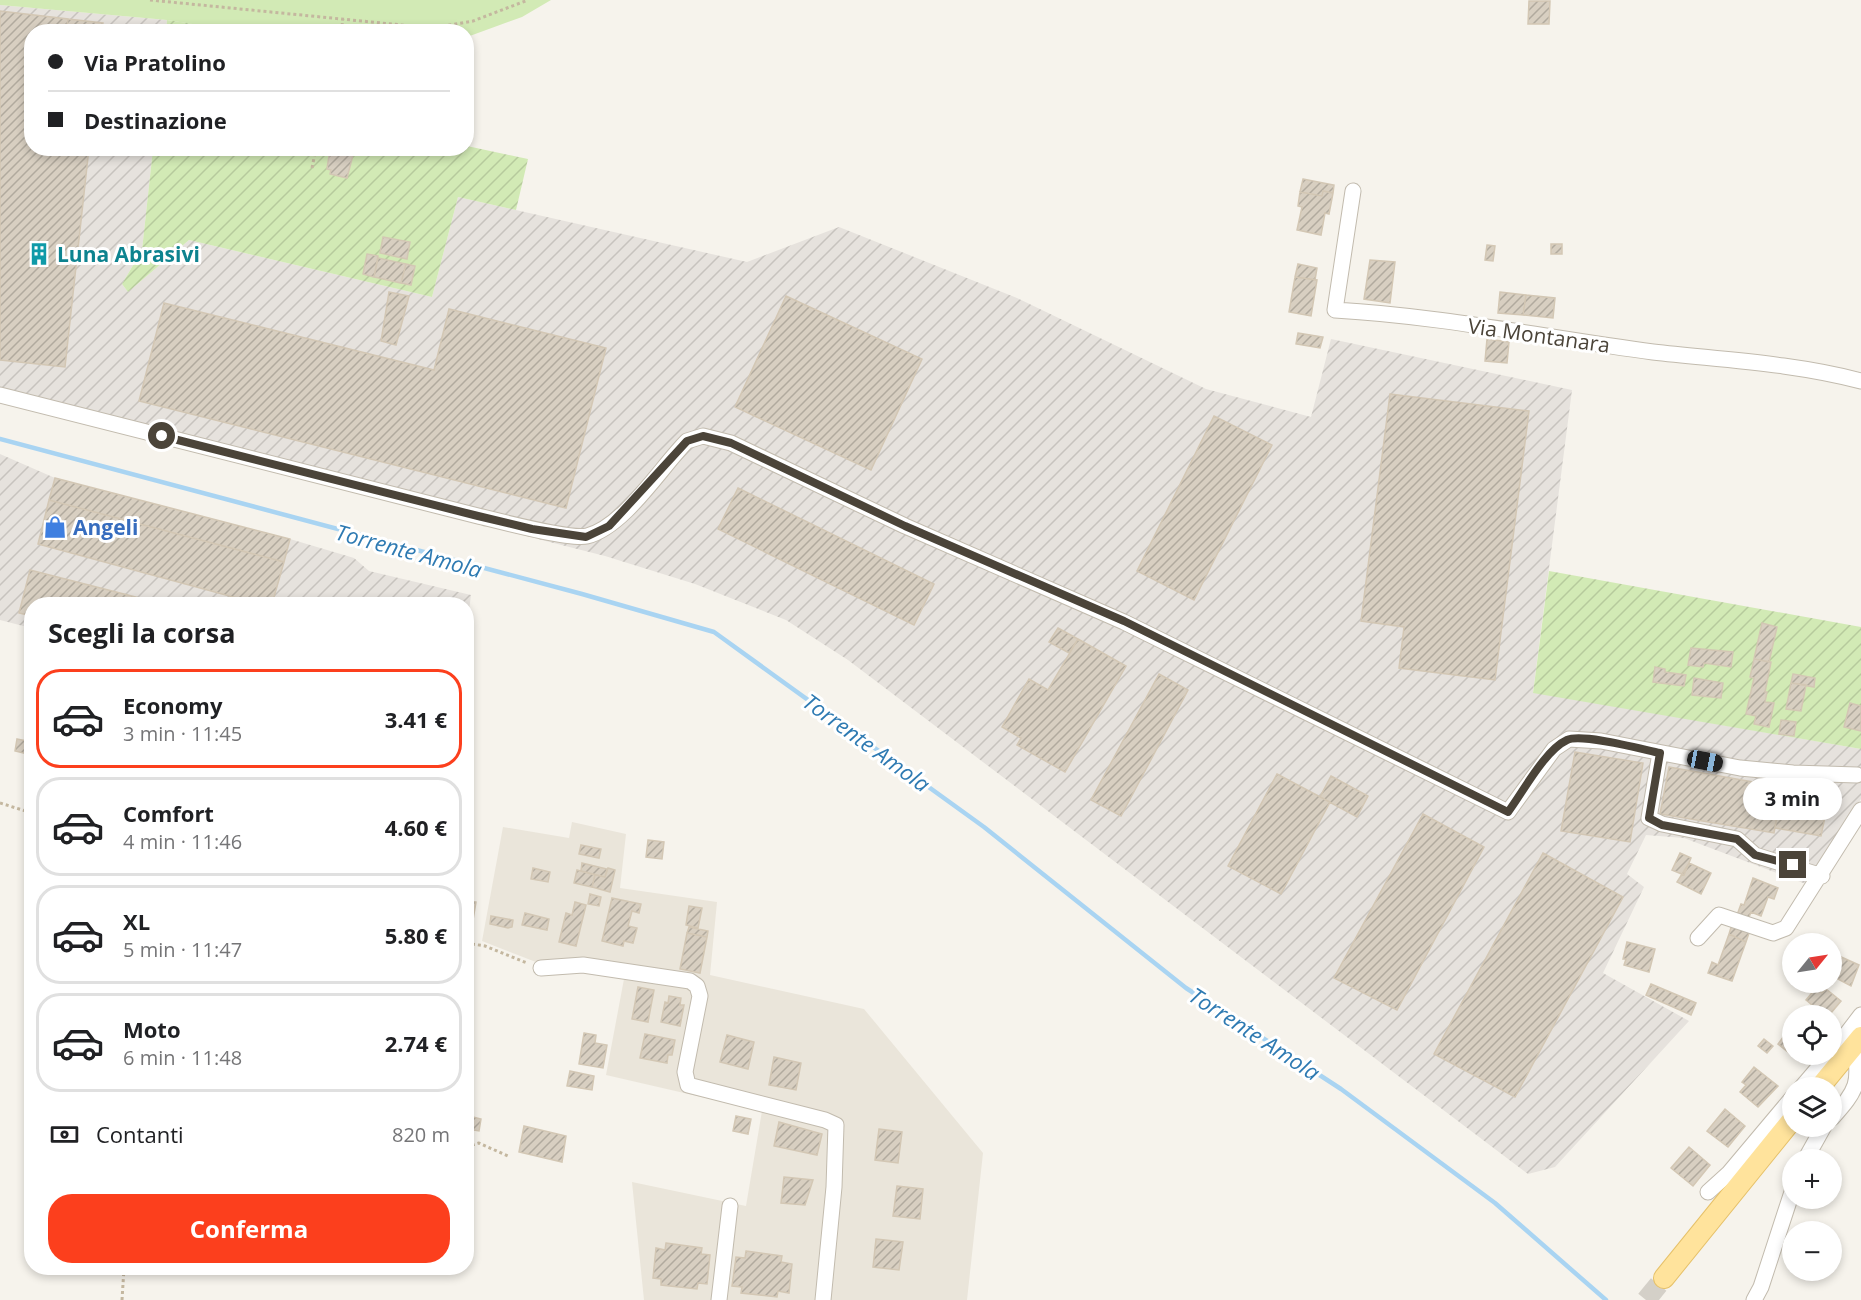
<!DOCTYPE html>
<html lang="it">
<meta charset="utf-8">
<style>
body{margin:0;font-family:"Open Sans",sans-serif;background:#f6f6f6;color:#202124;height:100vh;display:flex;flex-direction:column;font-size:22px;white-space:nowrap}
*{box-sizing:border-box;margin:0}
p{font-size:20px;color:#757577}
.icon{flex:none;width:33px;height:33px;fill:none;stroke:currentColor;stroke-width:2;stroke-linecap:round;stroke-linejoin:round}
.map{position:relative;flex:1;overflow:hidden}
.side{position:absolute;left:24px;top:597px;width:450px;height:678px;display:flex;flex-direction:column;background:#fff;border-radius:24px;box-shadow:0 3px 9px #0003}
.side>*{flex:none}
.banner{position:absolute;left:24px;top:24px;width:450px;height:132px;border-radius:24px;box-shadow:0 3px 9px #0003;display:grid;align-content:center;height:132px;padding:0 24px;background:#fff}
.needle{width:39px;rotate:60deg}
.fabs{position:absolute;left:1782px;top:933px;display:grid;gap:12px}
.fabs a{display:grid;place-items:center;width:60px;height:60px;border-radius:50%;background:#fff;box-shadow:0 3px 9px #0003;font-size:30px}
.end{position:absolute;width:27px;height:27px;margin:-14px;border:8px solid #4b4439;background:#fff;box-shadow:0 0 0 3px #fff}
.from{border-radius:50%}
.bubble{position:absolute;height:42px;border-radius:21px;background:#fff;box-shadow:0 3px 9px #0003;font-size:20px;font-weight:700;line-height:42px;text-align:center}
.car{position:absolute;width:18px;height:36px;margin:-18px -9px;border-radius:8px;box-shadow:0 0 4px 2px #0007;background:linear-gradient(#222 24%,#8ab4d8 0 40%,#222 0 76%,#8ab4d8 0 86%,#222 0)}
.banner b{display:flex;align-items:center;gap:21px;height:57px;font-size:22px}
.banner b+b{border-top:2px solid #e0e0e0}
.banner i{width:15px;height:15px;background:#202124}
ul{padding:0;list-style:none}
li{display:flex;align-items:center;gap:18px;height:99px;margin:0 12px 9px;padding:0 12px;border:3px solid #e0e0e0;border-radius:24px}
li div{flex:1}
li b{display:block;font-size:22px}
li em{font-style:normal;font-weight:700}
li.selected{border-color:#fc3f1d}
li>.icon{width:54px;height:54px;stroke-width:1.5}
h2{padding:0 24px;font-size:27px;line-height:72px}
.pay{display:flex;align-items:center;gap:15px;height:66px;padding:0 24px;font-size:22px}
.pay p{margin-inline-start:auto}
.primary-button{display:flex;gap:12px;margin-top:auto;padding:12px 24px}
.primary-button a{flex:1;height:69px;border-radius:24px;background:#fc3f1d;color:#fff;font-size:24px;font-weight:700;line-height:69px;text-align:center}
.map>svg:first-child{display:block}
.residential{fill:#eae5da}
.industrial{fill:url(#industrial-furrows)}
.grass{fill:#d2eab5}
.garden{fill:url(#garden-furrows)}
.lines{fill:none;stroke-linecap:round;stroke-linejoin:round}
.stream{stroke:#a9d4f2;stroke-width:4.5}
.building{fill:url(#building-hatch);stroke:#d3c7b4;stroke-width:1.5}
.major-tunnel{stroke:#d4d0c8;stroke-width:20;stroke-dasharray:20 10;stroke-linecap:butt}
.minor-casing{stroke:#c2bbae;stroke-width:17}
.major-casing{stroke:#e6c16a;stroke-width:22}
.path{stroke:#c4b79f;stroke-width:3;stroke-dasharray:3 3;stroke-linecap:butt}
.minor{stroke:#fff;stroke-width:15}
.major{stroke:#ffe39c;stroke-width:20}
.route{stroke:#4b4439;stroke-width:8}
.labels{text-anchor:middle;dominant-baseline:central;stroke-width:6;stroke-linejoin:round;paint-order:stroke}
.culture-label{font-size:21px;font-weight:bold;fill:#0d838f;stroke:#fff;text-anchor:start}
.street-label{font-size:21px;fill:#4b4439;stroke:#fff}
.shop-label{font-size:21px;font-weight:bold;fill:#366cbe;stroke:#fff;text-anchor:start}
.water-label{font-size:22px;font-style:italic;fill:#2e7ab2;stroke:#fff}
</style>
<div class="map">
<svg width="1861" height="1300" viewBox="0 0 1861 1300">
<defs>
<pattern id="industrial-furrows" width="10" height="10" patternUnits="userSpaceOnUse" patternTransform="scale(1.5)"><rect width="10" height="10" fill="#e6e2dd"/><path d="M-1 1l2-2M0 10L10 0M9 11l2-2" fill="none" stroke="#c7c3be"/></pattern>
<pattern id="garden-furrows" width="10" height="10" patternUnits="userSpaceOnUse" patternTransform="scale(1.5)"><rect width="10" height="10" fill="#d2eab5"/><path d="M-1 1l2-2M0 10L10 0M9 11l2-2" fill="none" stroke="#b6ca9c"/></pattern>
<pattern id="building-hatch" width="6" height="6" patternUnits="userSpaceOnUse" patternTransform="scale(1.5)"><rect width="6" height="6" fill="#d8cfc1"/><path d="M-1 1l2-2M0 6l6-6M5 7l2-2" fill="none" stroke="#b1aa9e"/></pattern>
</defs>
<rect width="100%" height="100%" fill="#f6f3ec"/>
<path class="residential" d="M572,822l54,12 -6,54 97,14 -7,73 154,34 119,144 -16,147h-323l-12,-118 114,24 16,-95 -156,-36 18,-96 -83,-15 -59,-23 21,-114 66,11z"/>
<path class="industrial" d="M0,5l167,15 -1,11 -134,1v116l121,1 -11,101 -20,34 6,8 61,-52 243,57 26,-100 289,65 92,-35 178,71 189,91 105,28 20,-78 241,51 -39,302 328,57v50l-55,85 -122,-46 -38,-3 -19,39 17,13 -41,86 86,48 -134,146 -27,7 -680,-514 -62,-40 -91,-36 -90,-28 -435,-110 -170,-47z
M0,454l55,24 235,61 64,19 15,13 102,24 -4,31 -1,-22h-434l-1,24 -31,-8z"/>
<path class="grass" d="M0,0h551l-29,17 -55,20 -1,-5h-223l-76,-12 -167,-15z"/>
<path class="garden" d="M167,20l76,11h-77z
M467,146l61,13 -12,51 -58,-13 -26,100 -243,-57 -61,52 -6,-8 20,-34 11,-101 313,-1z
M1549,571l312,56v122l-328,-56z"/>
<g class="lines">
<path class="stream" d="M0,439l582,155 132,38 270,195 202,161 155,101 154,114 111,97"/>
</g>
<path class="building" d="M1529,1h21l-1,23h-21z
M0,11l68,8 -2,13h-34v116h57l-24,219 -65,-7z
M68,19l35,4 -1,9h-36z
M330,149l23,6 -6,23 -17,-4 1,-4 -4,-1z
M1303,179l31,6 -1,8 -10,-2 -1,5 -22,-4z
M1323,191l10,2 -4,21 -4,-1 -4,22 -24,-5 5,-23 -4,-1 2,-14 22,4z
M383,237l27,5 -3,17 -27,-6z
M1551,244h11v10h-11z
M1487,245l8,1 -2,15 -8,-1z
M367,254l11,2 -4,21 -11,-3z
M378,258l28,6 -5,19 -27,-6z
M1370,260l25,2 -5,41 -26,-4z
M406,264l9,2 -4,19 -10,-2z
M1298,264l19,4 -2,12 -20,-3z
M1295,277l22,3 -6,36 -22,-4z
M389,292l20,4 -13,49 -15,-4z
M1500,292l26,3 -3,20 -25,-2z
M1526,295l29,3 -2,20 -30,-3z
M786,296l136,63 -51,111 -136,-63z
M164,303l270,67 15,-61 157,39 -40,160 -427,-107z
M1298,333l25,4 -3,11 -24,-4z
M1487,339l22,3 -2,21 -22,-2z
M1390,394l139,17 -34,269 -96,-12 5,-41 -43,-6z
M1214,416l58,29 -78,155 -57,-29z
M55,478l235,61 -6,23 -235,-62z
M738,488l196,96 -20,41 -196,-96z
M49,500l235,62 -12,42h-13l-221,-60z
M30,570l133,34h-131v12l-13,-3z
M1762,623l15,4 -8,35 -15,-3z
M1058,628l20,11 -9,14 -20,-11z
M1078,639l48,27 -61,106 -48,-27 4,-7 -19,-11 27,-48 19,11z
M1691,648l42,4 -2,15 -27,-4 -1,4 -15,-2z
M1754,659l17,3 -6,30h2l-2,10 9,1 -5,24 -15,-3 2,-8 -10,-2 8,-36 -4,-1z
M1655,667l10,2v3l21,3 -2,11 -31,-4z
M1159,674l29,16 -67,126 -30,-16z
M1793,674l22,4 -1,9 -23,-4z
M1694,678l29,5 -2,15 -29,-3z
M1791,683l15,2 -5,26 -15,-2z
M1850,703l11,3v25l-17,-4z
M1781,720l15,2 -2,14 -15,-2z
M17,739l15,3v13l-17,-4z
M1575,752l68,11 -13,79 -69,-11z
M1669,767l113,20 -8,46 -114,-19z
M1277,774l53,28 -49,92 -53,-28z
M1331,776l37,20 -11,21 -37,-20z
M1783,781l19,3 -4,29 27,4 -4,19 -46,-8z
M1423,814l61,33 -87,163 -63,-32z
M648,840l16,2 -2,17 -16,-2z
M581,845l20,4 -2,9 -20,-4z
M1543,853l80,44 -108,200 -81,-43z
M1680,853l11,5 -7,17 -12,-5z
M582,863l25,6 -2,8 -24,-6z
M1689,863l22,10 -10,21 -24,-12z
M533,868l17,4 -2,10 -17,-3z
M608,868l7,2 -5,22 -18,-5 3,-12 10,2z
M577,870l18,5 -3,12 -18,-4z
M1753,878l25,10 -4,11 -6,-2 -7,19 -10,-4 -3,8 -11,-5 4,-11 3,1z
M590,894l11,3 -2,9 -11,-2z
M612,898l29,6 -2,9 -7,-2 -4,15 9,2 -4,15 -9,-2 -1,5 -21,-5z
M466,900l10,2 -3,18 -7,-1z
M575,902l11,3 -10,41 -17,-4 7,-29 6,2z
M689,906l13,2 -4,20 -12,-3z
M525,913l24,6 -2,11 -25,-5z
M491,916l22,4 -1,7 -4,1 -18,-4z
M1732,924l18,6 -4,12 -17,-8z
M689,927l19,4 -1,6 -20,-4z
M687,933l20,4 -7,36 -20,-4z
M1729,934l17,8 -14,39 -24,-8 4,-11 6,3z
M1627,942l28,7 -6,23 -25,-7 2,-6h-3z
M1839,956l20,9 -8,21 -19,-10z
M1651,984l45,19 -5,12 -45,-20z
M638,987l16,3 -6,32 -16,-3z
M1816,988l6,5 4,-4 15,12 -10,12 3,3 -2,3v-3h-17l-7,-6 4,-5 -6,-5z
M669,996l12,2 -1,7h4l-4,21 -19,-4 4,-20 3,1z
M1792,1025v29h12l-5,7 -21,-17z
M584,1033l12,2 -1,8 12,2 -4,23 -24,-4z
M645,1034l30,6 -3,15h-4l-1,8 -27,-5z
M727,1035l27,7 -6,27 -28,-7z
M1764,1039l9,7 -6,7 -9,-7z
M774,1057l27,6 -5,27 -27,-5z
M1754,1067l24,19 -20,21 -18,-15 6,-7 -4,-3z
M570,1071l24,5 -2,14 -25,-4z
M1725,1109l20,17 -17,21 -21,-16z
M469,1116l12,3 -2,12 -12,-2z
M736,1116l15,3 -3,15 -15,-3z
M779,1122l43,12 -5,21 -43,-9z
M524,1126l42,10 -4,26 -43,-10z
M879,1129l23,3 -4,31 -23,-3z
M1689,1147l21,18 -17,21 -22,-18z
M784,1177l29,3 -8,25 -24,-2z
M897,1186l26,3 -3,30 -27,-3z
M876,1239l27,3 -4,28 -26,-3z
M666,1243l36,5 -1,6 9,1 -3,29 -9,-1 -1,6 -36,-4v-6l-8,-1 3,-30 9,2z
M746,1251l36,5 -1,6 11,2 -3,29 -11,-2 -1,6 -36,-4 1,-6 -10,-1 4,-29 9,1z"/>
<g class="lines">
<path class="major-tunnel" d="M1646,1300l18,-22"/>
<g class="minor-casing">
<path id="minor" d="M1353,191l-18,119c107,6 212,28 318,42 70,8 140,11 208,29
M0,395l478,121c21,5 92,24 109,20 37,-9 74,-69 100,-95l16,-5 28,7 174,83 219,96 384,190 46,-63 15,-10 32,2 139,27 53,5 64,2
M1660,753l-11,65 13,6 75,15 18,16 67,21
M1698,938l21,-23 54,18 13,-5 75,-118
M541,968l42,-3 107,16 7,5 3,10 -15,76 3,13 137,35 11,5 -2,62 -11,113
M1832,1053l29,-38
M1801,1088l29,-34
M1832,1118c25,-28 29,-35 22,-73
M1805,1160l19,-34
M1708,1192l21,-19 63,-75
M719,1300l11,-94
M1754,1300l7,-13 31,-95"/>
</g>
<g class="major-casing">
<path id="major" d="M1819,1088l42,-51
M1664,1278l128,-158"/>
</g>
<path class="path" d="M150,0l282,28 41,-7 55,-21
M341,32l2,-13
M312,168l4,-20
M0,803l32,10
M466,943l19,3 42,17
M466,1147l13,-4 31,14
M122,1300l2,-32"/>
<use href="#minor" class="minor"/>
<use href="#major" class="major"/>
</g>
<g class="lines">
<path class="route" d="M162,436l316,80 54,13 54,8 23,-11 78,-85 16,-5 28,7 174,83 219,95 384,191c15,-20 37,-62 59,-72 15,-7 74,9 93,13l-11,65 13,7 75,14 18,16 38,10"/>
</g>
<defs>
<g id="building-bare" transform="scale(1.8)"><path d="M-4-6H4V6H1V3H-1V6H-4ZM-2.5-4.3h1.7v1.8h-1.7ZM.8-4.3h1.7v1.8H.8ZM-2.5-1h1.7V.8h-1.7ZM.8-1h1.7V.8H.8Z" fill="#0f9aa8" stroke="#fff" stroke-width="2.5" paint-order="stroke"/></g>
<g id="shop-bare" transform="scale(1.8)"><path d="M-5-2.5h2.3a2.7 3.5 0 0 1 5.4 0H5L5.5 6h-11ZM-1.5-2.5h3a1.5 2.3 0 0 0-3 0Z" fill="#3f7fe0" stroke="#fff" stroke-width="2.5" paint-order="stroke"/></g>
</defs>
<g fill-rule="evenodd">
<use href="#building-bare" x="39" y="254"/>
<use href="#shop-bare" x="55" y="527"/>
</g>
<g class="labels">
<g class="culture-label">
<text x="57" y="254">Luna Abrasivi</text>
</g>
<g class="street-label">
<text transform="translate(1539 335) rotate(8)">Via Montanara</text>
</g>
<g class="shop-label">
<text x="73" y="527">Angeli</text>
</g>
<g class="water-label">
<text transform="translate(409 550) rotate(15)">Torrente Amola</text>
<text transform="translate(867 742) rotate(36)">Torrente Amola</text>
<text transform="translate(1255 1033) rotate(33)">Torrente Amola</text>
</g>
</g>
</svg>
<div class="fabs">
<a><svg class="needle" viewBox="-14 -14 28 28"><path d="M0-13l5 13h-10z" fill="#e53935"/><path d="M0 13l5-13h-10z" fill="#757577"/></svg></a>
<a><svg class="icon" aria-label="locate" viewBox="0 0 24 24"><circle cx="12" cy="12" r="6"/><path d="M12 2v4M12 18v4M2 12h4M18 12h4"/></svg></a>
<a><svg class="icon" aria-label="layers" viewBox="0 0 24 24"><path d="M12 4l9 5-9 5-9-5zM3 14l9 5 9-5"/></svg></a>
<a>+</a>
<a>−</a>
</div>
<i class="end from" style="left:162px;top:436px"></i>
<i class="end" style="left:1793px;top:865px"></i>
<div class="bubble" style="left:1743px;top:778px;width:99px">3 min</div>
<i class="car" style="left:1705px;top:761px;rotate:101deg"></i>
<div class="banner">
<b><i class="from"></i>Via Pratolino</b>
<b><i></i>Destinazione</b>
</div>
<section class="side">
<h2>Scegli la corsa</h2>
<ul>
<li class="selected"><svg class="icon" aria-label="car" viewBox="0 0 24 24"><path d="M5 17H2v-5l4-1 3-4h7l3 4 3 1v5h-3M9 17h6M6 11h13"/><circle cx="7" cy="17" r="2"/><circle cx="17" cy="17" r="2"/></svg><div><b>Economy</b><p>3 min · 11:45</p></div><em>3.41 €</em></li>
<li><svg class="icon" aria-label="car" viewBox="0 0 24 24"><path d="M5 17H2v-5l4-1 3-4h7l3 4 3 1v5h-3M9 17h6M6 11h13"/><circle cx="7" cy="17" r="2"/><circle cx="17" cy="17" r="2"/></svg><div><b>Comfort</b><p>4 min · 11:46</p></div><em>4.60 €</em></li>
<li><svg class="icon" aria-label="car" viewBox="0 0 24 24"><path d="M5 17H2v-5l4-1 3-4h7l3 4 3 1v5h-3M9 17h6M6 11h13"/><circle cx="7" cy="17" r="2"/><circle cx="17" cy="17" r="2"/></svg><div><b>XL</b><p>5 min · 11:47</p></div><em>5.80 €</em></li>
<li><svg class="icon" aria-label="car" viewBox="0 0 24 24"><path d="M5 17H2v-5l4-1 3-4h7l3 4 3 1v5h-3M9 17h6M6 11h13"/><circle cx="7" cy="17" r="2"/><circle cx="17" cy="17" r="2"/></svg><div><b>Moto</b><p>6 min · 11:48</p></div><em>2.74 €</em></li>
</ul>
<div class="pay"><svg class="icon" aria-label="cash" viewBox="0 0 24 24"><path d="M3 7h18v10H3z"/><circle cx="12" cy="12" r="2"/></svg>Contanti<p>820 m</p></div>
<div class="primary-button"><a>Conferma</a></div>
</section>
</div>
